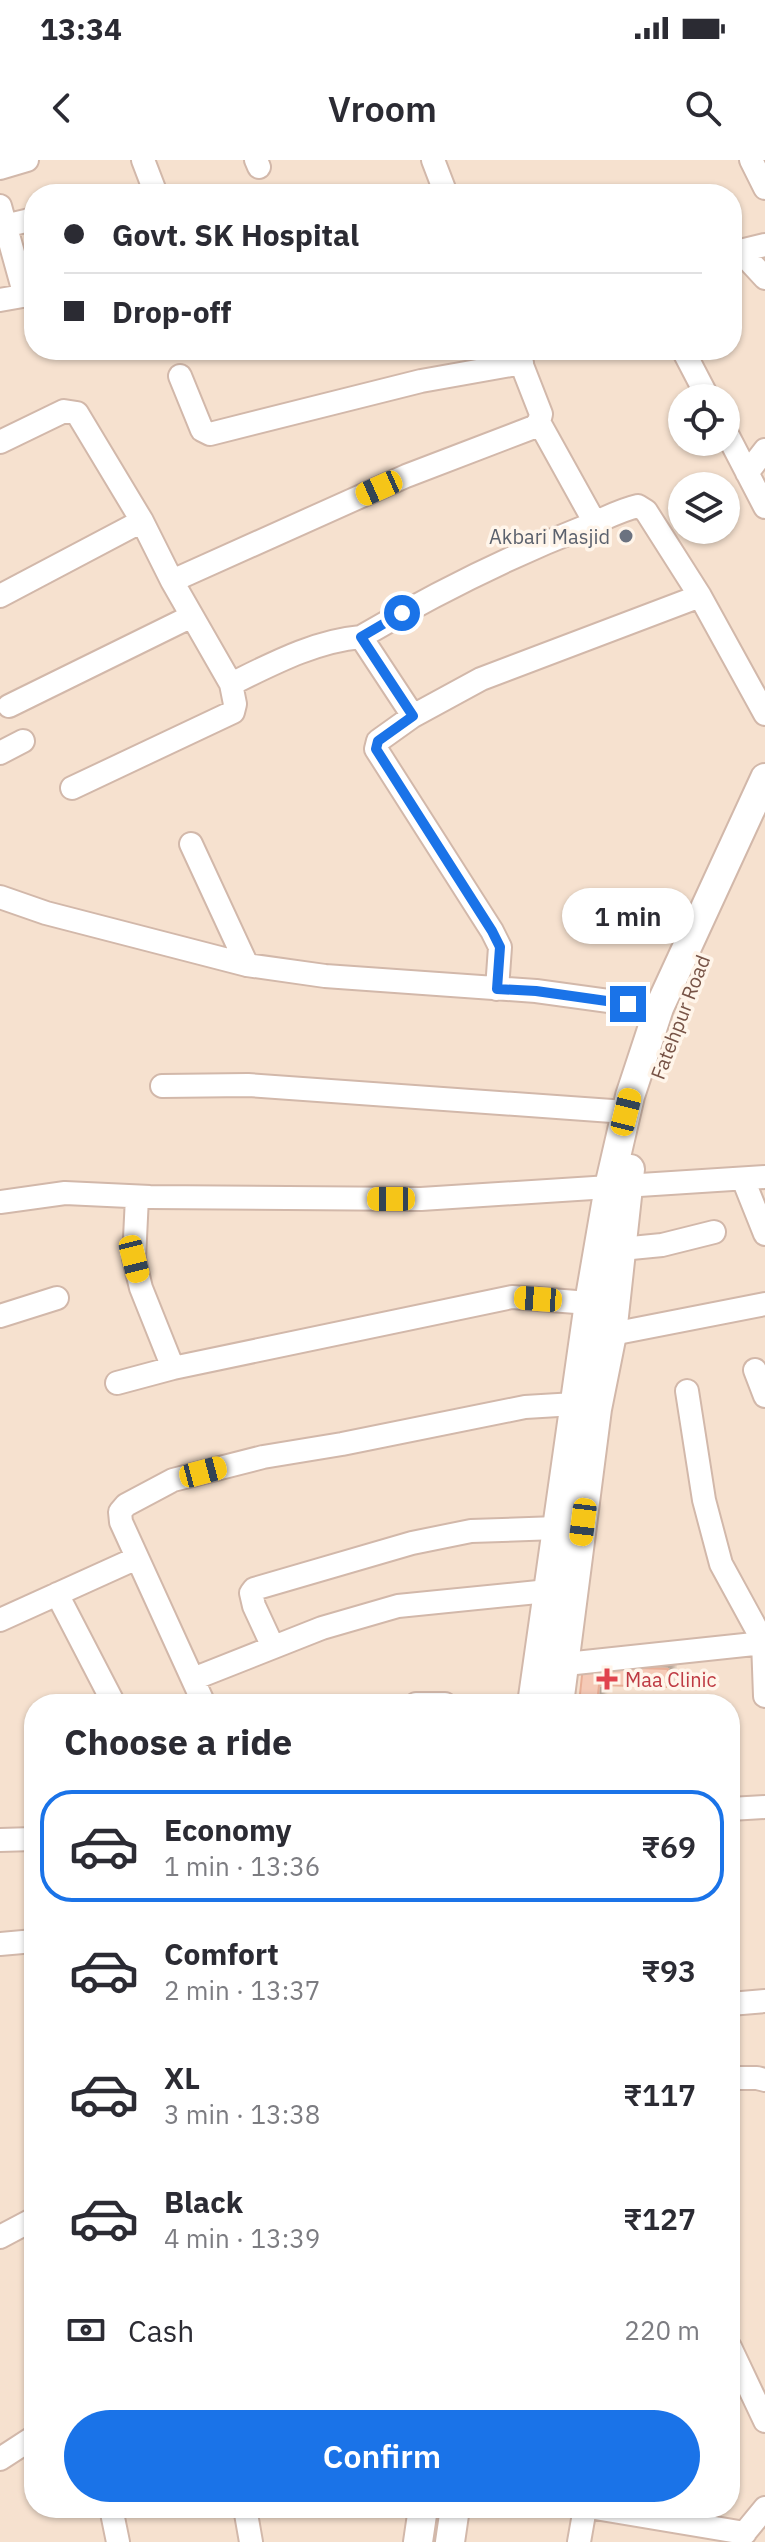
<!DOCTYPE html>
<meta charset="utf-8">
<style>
body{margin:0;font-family:"IBM Plex Sans",sans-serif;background:#f2f2f3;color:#2b2b33;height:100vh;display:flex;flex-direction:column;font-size:30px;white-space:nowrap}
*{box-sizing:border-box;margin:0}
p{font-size:26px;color:#7c7c81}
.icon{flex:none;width:44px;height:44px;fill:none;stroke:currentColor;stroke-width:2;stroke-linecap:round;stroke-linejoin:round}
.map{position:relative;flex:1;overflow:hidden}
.details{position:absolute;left:24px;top:1534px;width:716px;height:824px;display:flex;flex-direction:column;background:#fff;border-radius:32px;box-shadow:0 2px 6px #0004}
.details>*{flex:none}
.top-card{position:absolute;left:24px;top:24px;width:718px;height:176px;border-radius:32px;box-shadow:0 2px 6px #0004;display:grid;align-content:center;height:176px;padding:0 40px;background:#fff}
.tools{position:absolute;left:668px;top:224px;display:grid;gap:16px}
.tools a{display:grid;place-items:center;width:72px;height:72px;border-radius:50%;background:#fff;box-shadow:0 2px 6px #0004;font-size:40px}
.end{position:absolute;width:36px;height:36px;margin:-18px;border:10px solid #1a73e8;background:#fff;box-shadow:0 0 0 4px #fff}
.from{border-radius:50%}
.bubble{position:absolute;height:56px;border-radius:28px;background:#fff;box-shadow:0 2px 6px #0004;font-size:26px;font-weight:600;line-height:56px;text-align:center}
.car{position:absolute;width:24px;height:48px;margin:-24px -12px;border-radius:10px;box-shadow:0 0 6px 2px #0007;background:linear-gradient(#f5c518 24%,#345 0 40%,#f5c518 0 76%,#345 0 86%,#f5c518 0)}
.top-card b{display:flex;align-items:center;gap:28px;height:76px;font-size:30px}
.top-card b+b{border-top:2px solid #e1e1e2}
.top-card i{width:20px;height:20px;background:#2b2b33}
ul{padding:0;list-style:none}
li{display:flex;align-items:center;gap:24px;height:112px;margin:0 16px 12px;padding:0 24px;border:4px solid transparent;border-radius:32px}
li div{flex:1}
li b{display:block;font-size:30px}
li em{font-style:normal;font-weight:600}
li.current{border-color:#1a73e8}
li>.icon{width:72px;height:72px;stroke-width:1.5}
h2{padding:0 40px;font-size:36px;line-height:96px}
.pay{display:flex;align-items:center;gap:20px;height:88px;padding:0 40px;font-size:30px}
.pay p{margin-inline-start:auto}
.cta{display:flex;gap:16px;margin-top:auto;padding:16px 40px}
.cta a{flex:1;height:92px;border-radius:48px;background:#1a73e8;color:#fff;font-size:32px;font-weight:600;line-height:92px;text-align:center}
.status{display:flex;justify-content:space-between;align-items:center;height:56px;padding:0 40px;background:#fff;direction:ltr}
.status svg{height:22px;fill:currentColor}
header{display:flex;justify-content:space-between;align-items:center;height:104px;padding:0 40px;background:#fff;font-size:36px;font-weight:600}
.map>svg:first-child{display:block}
.residential{fill:#f6e1cf;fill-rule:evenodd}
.building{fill:#f5cab7;stroke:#e9ae96;stroke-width:2;filter:url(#shadow)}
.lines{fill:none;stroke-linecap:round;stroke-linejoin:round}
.minor-casing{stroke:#d2b8aa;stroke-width:26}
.tertiary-casing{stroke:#d2b8aa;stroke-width:32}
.minor{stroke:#fff;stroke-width:22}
.tertiary{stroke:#fff;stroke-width:28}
.route{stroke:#1a73e8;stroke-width:10}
.worship-dot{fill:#6b7280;stroke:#fff5ea;stroke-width:3}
.health-dot{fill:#e0444e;stroke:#fff5ea;stroke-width:3}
.labels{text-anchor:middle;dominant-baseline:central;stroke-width:7;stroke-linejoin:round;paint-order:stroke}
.worship-label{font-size:20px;fill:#5b616d;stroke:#fff5ea;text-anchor:end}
.street-label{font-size:20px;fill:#775346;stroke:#fff5ea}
.health-label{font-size:20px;fill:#be3a42;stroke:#fff5ea;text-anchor:start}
</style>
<div class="status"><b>13:34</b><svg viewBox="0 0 49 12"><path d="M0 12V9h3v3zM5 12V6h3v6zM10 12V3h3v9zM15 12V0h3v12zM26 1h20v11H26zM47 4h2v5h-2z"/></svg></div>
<header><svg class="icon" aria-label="back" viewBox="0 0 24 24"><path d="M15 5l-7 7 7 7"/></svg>Vroom<svg class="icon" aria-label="search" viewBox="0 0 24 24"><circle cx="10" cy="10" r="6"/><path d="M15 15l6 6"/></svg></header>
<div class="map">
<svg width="765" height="2382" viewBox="0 0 765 2382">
<defs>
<filter id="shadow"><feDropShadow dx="6" dy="-6" stdDeviation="2" flood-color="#0004"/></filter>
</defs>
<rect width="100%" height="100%" fill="#fef0e2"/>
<path class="residential" d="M0,0h765v2382h-765zM34,34h698v156h-698zM682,238h44v44h-44zM682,326h44v44h-44zM34,1544h696v804h-696z"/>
<path class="building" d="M583,1506l85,3 -2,18 -67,-2 -2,19h-18z"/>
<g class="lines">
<g class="minor-casing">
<path id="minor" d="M143,0l13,34
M256,0l3,7
M433,0l13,34
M751,0l14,28
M0,8l27,-8
M0,46l25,90
M0,67l34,-8
M740,91l25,27
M732,93l33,-8
M0,140l34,-6
M683,190l25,48
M180,216l22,54 8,4 211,-53 101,-18
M539,262l56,101
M726,272l39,75
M0,282l64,-31 13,2 65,108 30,60 59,103
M747,313l18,-23
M172,421l234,-105 128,-49 5,-5 2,-8 -25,-64
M0,436l142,-75
M361,477c73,-43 147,-80 226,-111 17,-7 33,-16 51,-20l8,5 54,85 65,118
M9,546l183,-90
M413,556l-35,25 -2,8 116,182 8,16 -3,42
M0,593l23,-12
M72,628l161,-76 2,-8 -4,-20c41,-20 84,-43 130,-47l52,79 68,-37 219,-83
M191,684l56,121
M0,737l46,16 201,52 78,11 211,15 123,17
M162,926l86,-1 378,27
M743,1019l22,55
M137,1037l-3,62 7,29 32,80
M0,1042l65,-9 85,4 271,2 344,-22
M621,1089l41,-4 52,-13
M0,1156l57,-18
M612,1174l153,-30
M755,1210l10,26
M117,1223l56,-15 339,-71 77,6
M687,1231l17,109 17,64 42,77 2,55
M57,1434l57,110
M0,1460l137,-62
M273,1487l-19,-41 -3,-13 3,-4 158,-46 59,-12 86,-3
M566,1504l188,-20 11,-4
M193,1519l129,-51 76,-22 150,-15
M204,1544l-83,-182 -1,-10 6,-7 47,-25 90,-23 79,-13 183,-37 50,-3
M416,1544h29
M730,1649l35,-2
M0,1680l34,-1
M0,1784l34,-3
M730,1844l35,-3
M730,1918h27l8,2
M0,2077l34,-18
M730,2187l35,74
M0,2299l34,-22
M111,2348l7,34
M245,2348l6,34
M595,2348l150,25
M579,2382l6,-34
M737,2382l28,-34"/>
</g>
<g class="tertiary-casing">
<path id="tertiary" d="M532,1544l57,-401 20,-116 21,-91 29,-88 106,-230
M559,1544l38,-295 15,-75 18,-165
M418,2382l5,-34
M450,2382l5,-34"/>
</g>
<use href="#minor" class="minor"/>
<use href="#tertiary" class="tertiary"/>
</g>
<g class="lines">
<path class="route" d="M402,453l-41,24 52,79 -35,25 -2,8 116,182 8,16 -3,42 39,2 92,13"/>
</g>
<circle class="worship-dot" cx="626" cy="376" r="8"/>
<path class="health-dot" d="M603 1507h8v8h8v8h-8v8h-8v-8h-8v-8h8z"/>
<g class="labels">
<g class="worship-label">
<text x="610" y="376">Akbari Masjid</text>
</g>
<g class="street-label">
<text transform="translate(680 857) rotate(-69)">Fatehpur Road</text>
</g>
<g class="health-label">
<text x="625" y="1519">Maa Clinic</text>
</g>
</g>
</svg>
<div class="tools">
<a><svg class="icon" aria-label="locate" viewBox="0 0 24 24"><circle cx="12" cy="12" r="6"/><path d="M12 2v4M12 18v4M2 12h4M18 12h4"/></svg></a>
<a><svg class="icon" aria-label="layers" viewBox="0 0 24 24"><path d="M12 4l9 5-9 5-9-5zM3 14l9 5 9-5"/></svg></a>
</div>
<i class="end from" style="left:402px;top:453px"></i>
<i class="end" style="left:628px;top:844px"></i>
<div class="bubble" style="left:562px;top:728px;width:132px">1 min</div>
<i class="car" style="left:379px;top:328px;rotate:246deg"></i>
<i class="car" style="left:626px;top:952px;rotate:14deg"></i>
<i class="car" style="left:391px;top:1039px;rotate:270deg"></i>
<i class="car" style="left:134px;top:1099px;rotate:166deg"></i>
<i class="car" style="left:538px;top:1139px;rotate:274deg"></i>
<i class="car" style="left:203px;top:1312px;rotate:75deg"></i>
<i class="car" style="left:583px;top:1362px;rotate:187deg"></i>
<div class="top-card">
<b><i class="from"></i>Govt. SK Hospital</b>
<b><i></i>Drop-off</b>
</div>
<section class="details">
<h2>Choose a ride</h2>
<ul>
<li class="current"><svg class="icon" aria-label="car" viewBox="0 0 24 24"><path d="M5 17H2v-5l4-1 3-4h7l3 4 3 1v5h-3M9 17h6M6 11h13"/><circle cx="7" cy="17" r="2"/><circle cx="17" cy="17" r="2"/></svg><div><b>Economy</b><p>1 min · 13:36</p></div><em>₹69</em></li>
<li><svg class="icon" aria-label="car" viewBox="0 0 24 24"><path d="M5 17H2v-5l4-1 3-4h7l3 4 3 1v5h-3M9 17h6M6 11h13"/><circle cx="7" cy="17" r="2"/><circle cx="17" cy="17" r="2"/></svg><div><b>Comfort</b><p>2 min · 13:37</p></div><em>₹93</em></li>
<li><svg class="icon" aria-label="car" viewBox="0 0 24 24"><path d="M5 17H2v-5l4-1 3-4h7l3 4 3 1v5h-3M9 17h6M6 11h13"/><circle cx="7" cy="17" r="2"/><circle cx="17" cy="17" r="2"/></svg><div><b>XL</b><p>3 min · 13:38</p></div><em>₹117</em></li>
<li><svg class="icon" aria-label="car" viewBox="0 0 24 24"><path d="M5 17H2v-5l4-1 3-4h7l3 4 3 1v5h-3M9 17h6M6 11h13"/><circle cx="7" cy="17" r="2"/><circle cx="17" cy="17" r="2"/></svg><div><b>Black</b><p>4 min · 13:39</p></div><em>₹127</em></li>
</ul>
<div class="pay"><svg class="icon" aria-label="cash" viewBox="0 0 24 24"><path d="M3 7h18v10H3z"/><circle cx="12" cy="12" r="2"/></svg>Cash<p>220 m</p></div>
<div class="cta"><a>Confirm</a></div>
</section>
</div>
